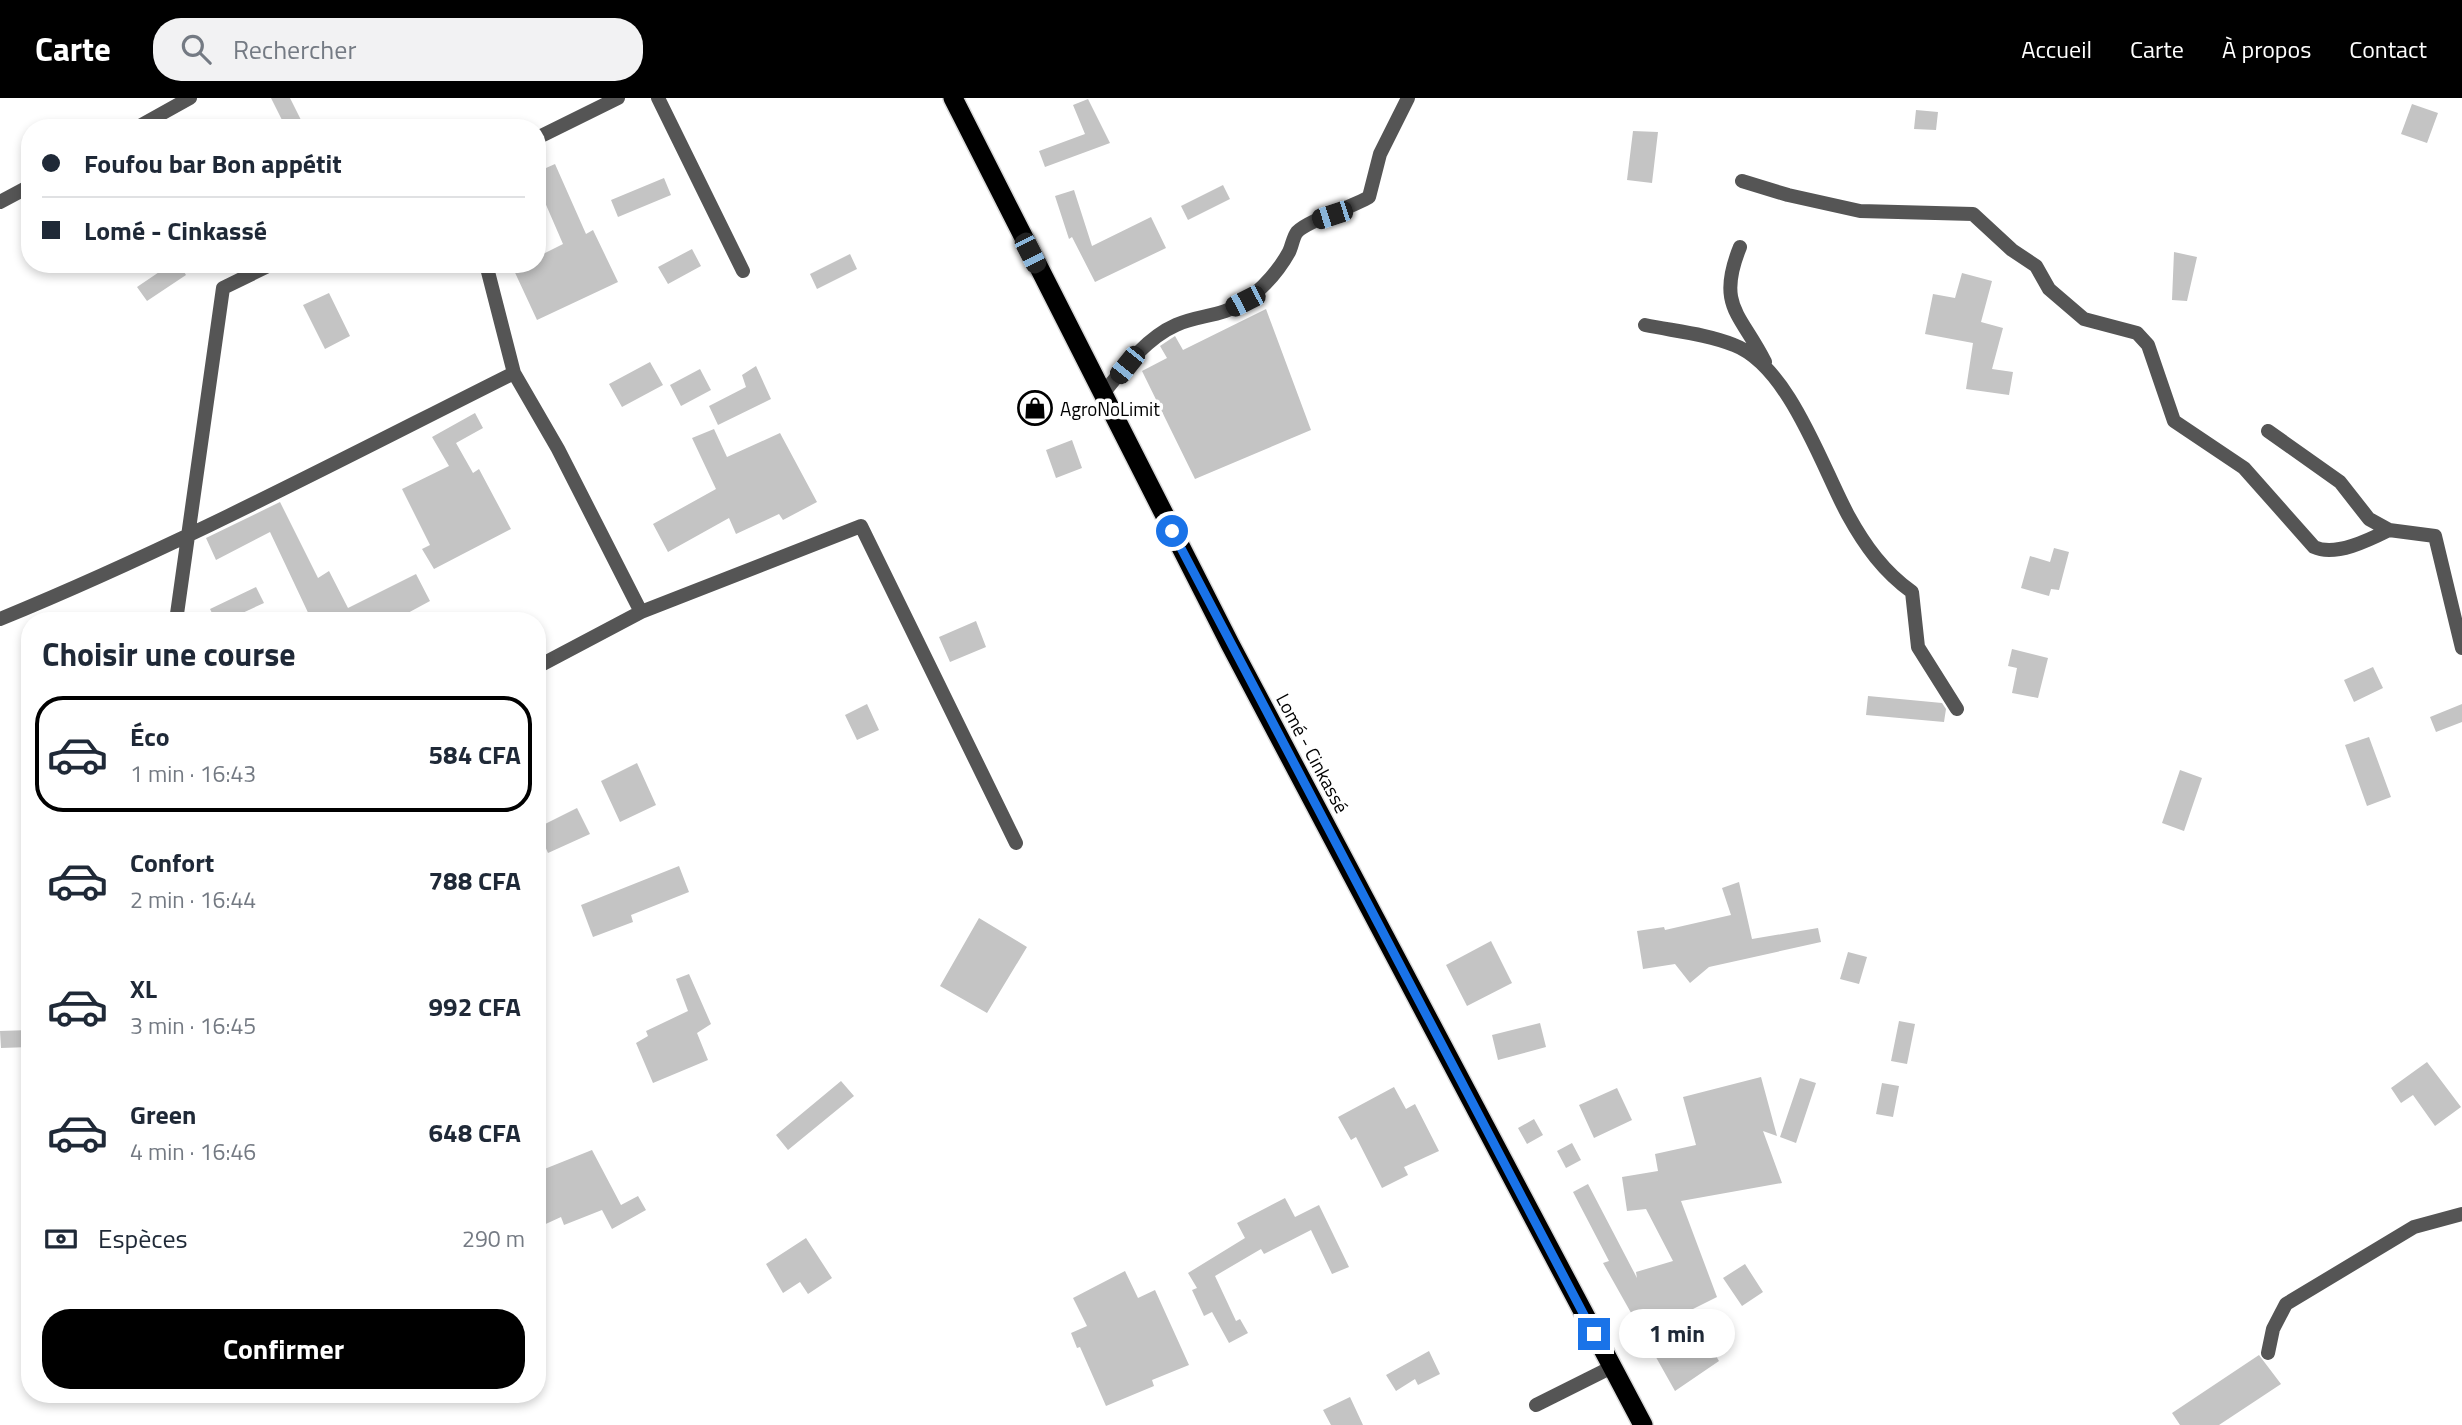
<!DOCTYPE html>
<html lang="fr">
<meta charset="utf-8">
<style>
body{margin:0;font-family:"Titillium Web",sans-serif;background:#f2f2f3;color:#1f2937;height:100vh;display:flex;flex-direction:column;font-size:26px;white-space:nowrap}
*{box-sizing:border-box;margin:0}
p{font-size:23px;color:#747a83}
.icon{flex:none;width:38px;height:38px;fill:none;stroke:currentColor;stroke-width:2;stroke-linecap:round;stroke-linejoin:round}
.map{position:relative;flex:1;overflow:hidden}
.details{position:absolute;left:21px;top:514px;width:525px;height:791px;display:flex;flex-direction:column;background:#fff;border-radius:28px;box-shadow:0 4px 10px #0003}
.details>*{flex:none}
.top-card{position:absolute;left:21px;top:21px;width:525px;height:154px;border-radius:28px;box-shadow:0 4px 10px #0003;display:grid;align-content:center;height:154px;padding:0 21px;background:#fff}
.end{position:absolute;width:32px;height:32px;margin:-16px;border:9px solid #1a73e8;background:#fff;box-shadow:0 0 0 4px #fff}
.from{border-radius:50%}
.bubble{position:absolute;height:49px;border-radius:24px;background:#fff;box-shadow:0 4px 10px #0003;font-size:23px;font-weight:700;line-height:49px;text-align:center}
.car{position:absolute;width:21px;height:42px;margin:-21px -10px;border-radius:9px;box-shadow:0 0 5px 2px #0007;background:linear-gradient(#222 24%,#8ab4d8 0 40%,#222 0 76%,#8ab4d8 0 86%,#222 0)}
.top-card b{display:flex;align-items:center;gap:24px;height:66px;font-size:26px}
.top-card b+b{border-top:2px solid #e0e1e3}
.top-card i{width:18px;height:18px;background:#1f2937}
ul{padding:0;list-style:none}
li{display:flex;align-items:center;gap:21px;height:116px;margin:0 14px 10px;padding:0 7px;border:4px solid transparent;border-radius:28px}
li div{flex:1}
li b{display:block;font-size:26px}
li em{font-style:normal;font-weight:700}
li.active{border-color:#000}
li>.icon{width:63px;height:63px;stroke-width:1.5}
h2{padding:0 21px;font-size:32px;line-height:84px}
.pay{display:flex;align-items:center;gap:18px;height:77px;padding:0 21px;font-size:26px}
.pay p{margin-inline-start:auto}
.primary-button{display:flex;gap:14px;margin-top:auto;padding:14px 21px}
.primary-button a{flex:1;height:80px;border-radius:28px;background:#000;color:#fff;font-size:28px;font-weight:700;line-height:80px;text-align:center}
header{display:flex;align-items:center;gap:42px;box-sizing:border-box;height:98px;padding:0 35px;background:#000;color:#fff}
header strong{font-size:33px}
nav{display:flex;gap:38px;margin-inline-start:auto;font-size:24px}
.search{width:490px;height:63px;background:#f2f2f3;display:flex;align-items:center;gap:18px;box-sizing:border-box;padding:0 24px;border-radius:28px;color:#747a83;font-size:26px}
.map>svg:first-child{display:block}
.building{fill:#c4c4c4}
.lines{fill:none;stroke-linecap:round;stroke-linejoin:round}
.trunk-casing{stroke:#dbdbdb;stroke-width:22}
.minor{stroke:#555;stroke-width:14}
.trunk{stroke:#000;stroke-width:19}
.route{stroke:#1a73e8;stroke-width:9}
.labels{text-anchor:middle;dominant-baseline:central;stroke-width:7;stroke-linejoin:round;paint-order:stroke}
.poi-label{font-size:19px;fill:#000;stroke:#fff;text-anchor:start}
.street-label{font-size:19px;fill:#000;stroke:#fff}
</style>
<header>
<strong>Carte</strong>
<div class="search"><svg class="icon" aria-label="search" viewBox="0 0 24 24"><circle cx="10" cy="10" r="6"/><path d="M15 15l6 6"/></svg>Rechercher</div>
<nav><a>Accueil</a><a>Carte</a><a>À propos</a><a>Contact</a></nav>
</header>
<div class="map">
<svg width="2462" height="1327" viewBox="0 0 2462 1327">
<rect width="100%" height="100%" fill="#fff"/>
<path class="building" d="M271,0h19l15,30h-19z
M1088,1l22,44 -65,24 -6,-16 46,-17 -12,-29z
M2412,6l26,9 -11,30 -26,-9z
M1916,12l22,2 -2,18 -22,-1z
M1633,33l25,1 -6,51 -25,-3z
M555,66l31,70 7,-4 25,52 -81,38 -26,-56h26v-7l26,-13 -26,-60v-12z
M664,80l7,17 -53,22 -7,-17z
M1223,87l7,14 -42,21 -7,-14z
M1074,92l18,56 59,-29 15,31 -71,34 -23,-45 -3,2 -14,-43z
M692,151l9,17 -33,18 -10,-17z
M2174,154l23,5 -10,44 -15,-1z
M850,156l7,15 -40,20 -7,-15z
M171,166h8l7,11 -39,26 -10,-14z
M1962,175l30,8 -11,41 22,6 -11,41 21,3 -4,23 -43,-6 7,-46 -48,-9 8,-40 22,4z
M329,195l21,43 -25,13 -22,-44z
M1266,211l45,121 -116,49 -53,-108 25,-13 -7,-12 15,-10 8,14z
M650,264l13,23 -41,22 -13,-23z
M756,268l15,33 -53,26 -9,-19 37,-19 -4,-12z
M700,271l11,21 -30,16 -11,-21z
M475,315l8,15 -27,15 17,30 6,-4 32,60 -77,40 -12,-20 8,-4 -28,-56 47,-23 -17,-29z
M714,331l13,28 53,-24 37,69 -34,18 -4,-6 -43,20 -7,-16 -61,34 -15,-28 63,-35 -24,-51z
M1072,342l10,28 -26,10 -10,-28z
M280,404l38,76 11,-7 19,37 68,-34 14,27 -37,20h-81l-42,-89 -54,28 -10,-22z
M2054,450l15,4 -10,38 -8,-1 -2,7 -28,-8 9,-32 20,6z
M256,489l8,16 -39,18h-9l-6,-12z
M976,523l10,26 -36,15 -11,-25z
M2012,551l36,9 -10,40 -26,-5 5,-25 -9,-2z
M2373,569l10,21 -29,14 -10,-22z
M1868,598l74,7 4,6 -2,13 -78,-7z
M867,606l12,26 -22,10 -12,-25z
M2462,606v18l-26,10 -6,-15z
M2369,639l22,60 -24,9 -22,-61z
M637,665l19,42 -36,17 -19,-41z
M2180,672l22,8 -18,53 -22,-8z
M577,710l13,26 -42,19 -11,-25z
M679,768l10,26 -58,23 2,7 -40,15 -12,-32z
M1739,784l13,57 66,-11 3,14 -112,25 -19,16 -15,-19 -32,5 -6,-38 27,-4 1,3 66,-15 -9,-27z
M979,820l48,29 -40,66 -47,-27z
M1491,843l21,42 -45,23 -21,-41z
M1848,854l19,5 -8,27 -19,-5z
M689,876l22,50 -14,9 11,27 -55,23 -17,-40 12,-7 -2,-5 42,-20 -12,-32z
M1899,923l16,3 -8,40 -16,-3z
M1540,925l6,24 -48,13 -6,-25z
M30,932v17l-29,1 -1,-17z
M2427,964l34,45 -26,19 -22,-31 -12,8 -10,-15z
M1761,979l16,59 -14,-5 19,52 -101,18 36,96 -28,14 30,50 -44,30 -72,-128 6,-2 -36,-69 15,-8 49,94 -1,-6 37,-11 -27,-52 -19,2 -5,-34 36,-6 -3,-17 41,-9 -13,-48z
M1800,980l16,5 -20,60 -16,-6z
M841,983l13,15 -66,54 -12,-15z
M1882,985l17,3 -6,31 -17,-3z
M1394,989l12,22 9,-5 24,47 -35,16 4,8 -26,13 -26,-51 -5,3 -13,-23z
M1617,990l15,32 -38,18 -15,-33z
M1534,1021l9,16 -16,9 -9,-16z
M1572,1045l9,17 -15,8 -9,-17z
M592,1052l29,55 17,-9 8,14 -34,19 -10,-19 -38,15 -3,-8 -24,11v-56z
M1285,1100l10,19 24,-12 30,62 -17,7 -21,-44 -47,24 -3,-5 -46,27 21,45 4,-2 8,14 -19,10 -17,-31 -8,4 -12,-26 5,-2 -9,-15 57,-35 -8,-15z
M806,1140l26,40 -24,16 -8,-12 -17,11 -17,-29z
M1745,1166l18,28 -21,14 -19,-28z
M1125,1173l13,27 17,-8 34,75 -37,15 2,6 -48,20 -26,-59 -3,1 -6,-15 16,-7 -14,-28z
M1429,1253l11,23 -22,11 -3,-6 -19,12 -10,-16z
M2259,1257l22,29 -62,41h-39l-8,-12z
M1350,1299l13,28h-32l-8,-15z"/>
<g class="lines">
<g class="trunk-casing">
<path id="trunk" d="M953,0l277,546 413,781"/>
</g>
<path class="minor" d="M658,0l85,173
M136,30l54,-30
M537,40l81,-40
M1742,83l46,14 72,16 113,3 39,36 24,16 13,23 35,30 53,14 11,12 26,76 70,47 70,79c21,10 55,-7 75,-17
M0,104l30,-16
M1740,149c-24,59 1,67 25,115
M486,166l28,109 44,76 83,163 -104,55
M1645,227c29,6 62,9 89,20 55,21 88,122 114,170 17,31 36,57 64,77l6,55 39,62
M1102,297c20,-25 44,-57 74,-70 24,-11 45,-7 71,-25 17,-13 32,-30 42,-48 3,-6 4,-15 8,-20 11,-12 54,-24 72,-35l11,-43 28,-56
M2268,333l72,51 29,37 20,11 46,6 27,112
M641,514l220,-86 155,317
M0,521c176,-72 344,-161 514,-246
M176,523l47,-333 49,-24
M2268,1255l5,-24 13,-25 128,-77 48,-13
M1536,1307l76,-38"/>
<use href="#trunk" class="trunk"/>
</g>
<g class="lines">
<path class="route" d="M1172,433l422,803"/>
</g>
<defs>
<g id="shop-ring" transform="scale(1.75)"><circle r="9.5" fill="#fff" stroke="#000" stroke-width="1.5"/><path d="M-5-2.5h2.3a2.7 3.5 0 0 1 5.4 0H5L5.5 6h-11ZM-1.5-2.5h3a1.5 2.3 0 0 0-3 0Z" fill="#000"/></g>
</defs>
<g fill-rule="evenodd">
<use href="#shop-ring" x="1035" y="310"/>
</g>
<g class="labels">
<g class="poi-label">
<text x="1060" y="310">AgroNoLimit</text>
</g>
<g class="street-label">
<text transform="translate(1313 655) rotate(62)">Lomé - Cinkassé</text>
</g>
</g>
</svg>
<i class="end from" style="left:1172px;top:433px"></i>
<i class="end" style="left:1594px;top:1236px"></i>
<div class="bubble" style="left:1619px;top:1211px;width:116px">1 min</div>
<i class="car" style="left:1332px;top:117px;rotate:252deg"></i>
<i class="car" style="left:1030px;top:155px;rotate:153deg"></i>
<i class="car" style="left:1245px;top:203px;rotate:243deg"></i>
<i class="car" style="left:1127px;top:267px;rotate:219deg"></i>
<div class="top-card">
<b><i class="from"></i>Foufou bar Bon appétit</b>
<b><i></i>Lomé - Cinkassé</b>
</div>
<section class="details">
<h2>Choisir une course</h2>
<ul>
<li class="active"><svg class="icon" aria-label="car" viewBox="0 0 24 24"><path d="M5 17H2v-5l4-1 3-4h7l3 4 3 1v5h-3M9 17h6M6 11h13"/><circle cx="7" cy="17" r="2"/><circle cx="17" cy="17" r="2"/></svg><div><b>Éco</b><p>1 min · 16:43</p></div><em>584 CFA</em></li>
<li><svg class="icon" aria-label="car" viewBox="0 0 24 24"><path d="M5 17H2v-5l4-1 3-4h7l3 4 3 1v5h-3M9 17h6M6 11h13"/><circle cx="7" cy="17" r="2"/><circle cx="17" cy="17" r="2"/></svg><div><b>Confort</b><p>2 min · 16:44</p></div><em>788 CFA</em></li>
<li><svg class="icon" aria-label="car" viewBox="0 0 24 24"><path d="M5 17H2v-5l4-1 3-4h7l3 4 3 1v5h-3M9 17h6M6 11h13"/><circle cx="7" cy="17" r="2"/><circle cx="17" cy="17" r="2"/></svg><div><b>XL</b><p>3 min · 16:45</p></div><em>992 CFA</em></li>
<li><svg class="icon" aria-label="car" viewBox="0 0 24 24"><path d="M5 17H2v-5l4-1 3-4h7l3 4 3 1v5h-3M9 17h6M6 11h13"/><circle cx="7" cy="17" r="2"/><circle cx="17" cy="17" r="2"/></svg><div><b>Green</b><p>4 min · 16:46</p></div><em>648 CFA</em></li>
</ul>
<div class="pay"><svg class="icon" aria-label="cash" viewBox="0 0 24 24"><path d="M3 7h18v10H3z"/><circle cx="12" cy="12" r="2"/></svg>Espèces<p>290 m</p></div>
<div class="primary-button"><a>Confirmer</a></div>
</section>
</div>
